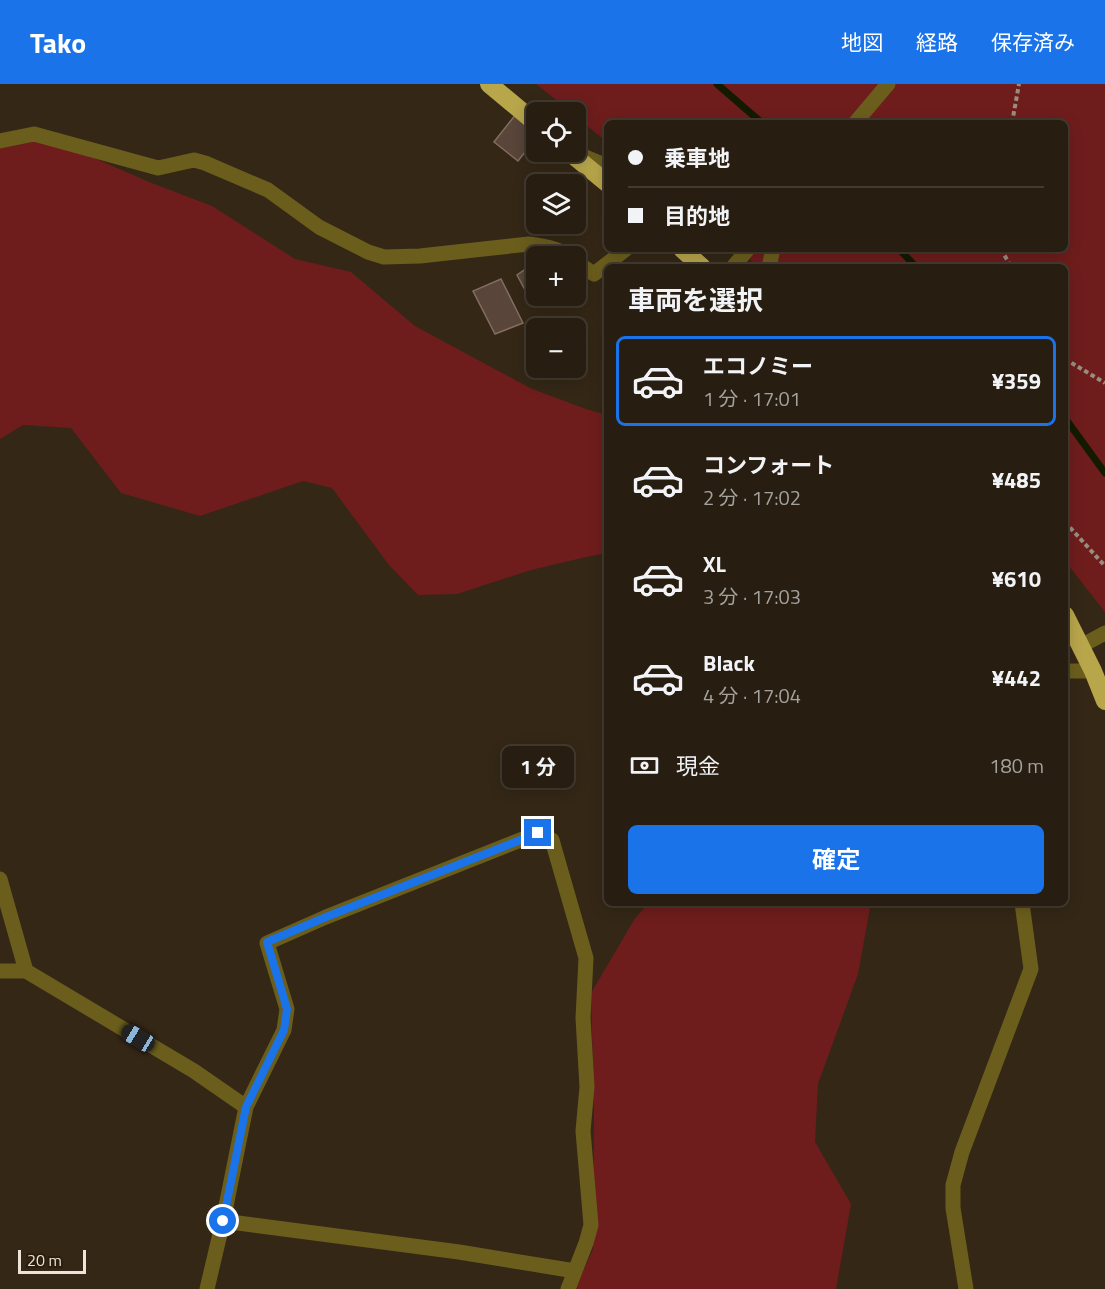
<!DOCTYPE html>
<html lang="ja">
<meta charset="utf-8">
<style>
body{margin:0;font-family:"Titillium Web","Noto Sans JP",sans-serif;background:#332a1e;color:#f1f3f6;height:100vh;display:flex;flex-direction:column;font-size:22px;white-space:nowrap}
*{box-sizing:border-box;margin:0}
p{font-size:20px;color:#a4a29f}
.icon{flex:none;width:33px;height:33px;fill:none;stroke:currentColor;stroke-width:2;stroke-linecap:round;stroke-linejoin:round}
.map{position:relative;flex:1;overflow:hidden}
.details{position:absolute;left:604px;top:180px;width:464px;height:642px;display:flex;flex-direction:column;background:#271d10;border-radius:9px;box-shadow:0 3px 15px #0003,0 0 0 2px #433b30}
.details>*{flex:none}
.guide{position:absolute;left:604px;top:36px;width:464px;height:132px;border-radius:9px;box-shadow:0 3px 15px #0003,0 0 0 2px #433b30;display:grid;align-content:center;height:132px;padding:0 24px;background:#271d10}
.fabs{position:absolute;left:526px;top:18px;display:grid;gap:12px}
.fabs a{display:grid;place-items:center;width:60px;height:60px;border-radius:9px;background:#271d10;box-shadow:0 3px 15px #0003,0 0 0 2px #433b30;font-size:30px}
.scale{position:absolute;left:18px;bottom:15px;width:68px;box-sizing:border-box;padding-left:6px;border:3px solid #ece4d9;border-top:0;font-size:16px;line-height:21px;white-space:nowrap;color:#ece4d9;-webkit-text-stroke:4px #2a1e0d;paint-order:stroke}
.end{position:absolute;width:27px;height:27px;margin:-14px;border:8px solid #1a73e8;background:#fff;box-shadow:0 0 0 3px #fff}
.from{border-radius:50%}
.bubble{position:absolute;height:42px;border-radius:9px;background:#271d10;box-shadow:0 3px 15px #0003,0 0 0 2px #433b30;font-size:20px;font-weight:700;line-height:42px;text-align:center}
.car{position:absolute;width:18px;height:36px;margin:-18px -9px;border-radius:8px;box-shadow:0 0 4px 2px #0007;background:linear-gradient(#222 24%,#8ab4d8 0 40%,#222 0 76%,#8ab4d8 0 86%,#222 0)}
.guide b{display:flex;align-items:center;gap:21px;height:57px;font-size:22px}
.guide b+b{border-top:2px solid #433b30}
.guide i{width:15px;height:15px;background:#f1f3f6}
ul{padding:0;list-style:none}
li{display:flex;align-items:center;gap:18px;height:90px;margin:0 12px 9px;padding:0 12px;border:3px solid transparent;border-radius:9px}
li div{flex:1}
li b{display:block;font-size:22px}
li em{font-style:normal;font-weight:700}
li.on{border-color:#1a73e8}
li>.icon{width:54px;height:54px;stroke-width:1.5}
h2{padding:0 24px;font-size:27px;line-height:72px}
.pay{display:flex;align-items:center;gap:15px;height:66px;padding:0 24px;font-size:22px}
.pay p{margin-inline-start:auto}
.cta{display:flex;gap:12px;margin-top:auto;padding:12px 24px}
.cta a{flex:1;height:69px;border-radius:9px;background:#1a73e8;color:#fff;font-size:24px;font-weight:700;line-height:69px;text-align:center}
header{display:flex;align-items:center;gap:36px;box-sizing:border-box;height:84px;padding:0 30px;background:#1a73e8;color:#fff}
header strong{font-size:28px}
nav{display:flex;gap:33px;margin-inline-start:auto;font-size:21px}
.map>svg:first-child{display:block}
.green{fill:#6e1d1c}
.lines{fill:none;stroke-linecap:round;stroke-linejoin:round}
.stream{stroke:#131a00;stroke-width:7}
.building{fill:#594539;stroke:#836d61;stroke-width:1.5}
.path{stroke:#988e80;stroke-width:4;stroke-dasharray:4.5 3;stroke-linecap:butt}
.minor{stroke:#6b5e1d;stroke-width:15}
.highway{stroke:#b8a64b;stroke-width:18}
.route{stroke:#1a73e8;stroke-width:8}
</style>
<header>
<strong>Tako</strong>
<nav><a>地図</a><a>経路</a><a>保存済み</a></nav>
</header>
<div class="map">
<svg width="1105" height="1205" viewBox="0 0 1105 1205">
<rect width="100%" height="100%" fill="#342716"/>
<path class="green" d="M536,0h569v528l-40,-51v-294h-307l-20,-18h327v-126h-457l-1,19 -31,-25v-5h-5z
M44,52l105,46 63,24 83,53 56,13 64,54 117,63 54,20 21,6v138l-21,4 -55,13 -74,24 -39,1 -29,-30 -57,-77 -29,-7 -103,35 -79,-23 -50,-65 -48,-3 -23,14v-300z
M648,819h226l-4,5 -12,66 -40,110 -3,58 36,62 -15,85h-261l18,-40 1,-139 -3,-117 43,-73z"/>
<g class="lines">
<path class="stream" d="M717,0l45,39
M899,165l17,18
M1065,334l40,55"/>
</g>
<path class="building" d="M516,30l21,16v7l-19,24 -24,-19z
M537,177v35h10l-15,7 -15,-28z
M501,195l22,44 -28,11 -22,-43z"/>
<g class="lines">
<path class="path" d="M1012,39l7,-39
M1001,165l10,18
M1065,275l40,24
M1065,438l40,44"/>
<path class="minor" d="M855,39l33,-39
M0,57l34,-7 124,34 36,-8 11,3 63,27 51,37 49,25 16,5 36,-1 109,-12c15,2 28,4 40,12
M573,68l29,12 6,4
M576,178l18,12 32,-25
M733,183l15,-18
M769,183l4,-18
M1081,562l24,-13
M1065,587h28
M0,795l26,92
M0,887h26l168,100 52,36
M223,1137l236,31 116,19
M207,1205l16,-68 23,-114 38,-77 3,-21 -20,-66 59,-26 212,-84 14,7 34,118 -3,60 4,69 -4,44 8,94 -5,18 -18,46
M966,1205l-13,-81v-23l9,-33 69,-183 -9,-66"/>
<path class="highway" d="M489,0l48,40
M569,68l39,32
M682,165l20,18
M1065,531l28,56 12,30"/>
</g>
<g class="lines">
<path class="route" d="M223,1137l23,-114 38,-77 3,-21 -20,-67 59,-25 212,-84"/>
</g>
</svg>
<div class="fabs">
<a><svg class="icon" aria-label="locate" viewBox="0 0 24 24"><circle cx="12" cy="12" r="6"/><path d="M12 2v4M12 18v4M2 12h4M18 12h4"/></svg></a>
<a><svg class="icon" aria-label="layers" viewBox="0 0 24 24"><path d="M12 4l9 5-9 5-9-5zM3 14l9 5 9-5"/></svg></a>
<a>+</a>
<a>−</a>
</div>
<div class="scale">20 m</div>
<i class="end from" style="left:223px;top:1137px"></i>
<i class="end" style="left:538px;top:749px"></i>
<div class="bubble" style="left:502px;top:662px;width:72px">1 分</div>
<i class="car" style="left:138px;top:954px;rotate:301deg"></i>
<div class="guide">
<b><i class="from"></i>乗車地</b>
<b><i></i>目的地</b>
</div>
<section class="details">
<h2>車両を選択</h2>
<ul>
<li class="on"><svg class="icon" aria-label="car" viewBox="0 0 24 24"><path d="M5 17H2v-5l4-1 3-4h7l3 4 3 1v5h-3M9 17h6M6 11h13"/><circle cx="7" cy="17" r="2"/><circle cx="17" cy="17" r="2"/></svg><div><b>エコノミー</b><p>1 分 · 17:01</p></div><em>¥359</em></li>
<li><svg class="icon" aria-label="car" viewBox="0 0 24 24"><path d="M5 17H2v-5l4-1 3-4h7l3 4 3 1v5h-3M9 17h6M6 11h13"/><circle cx="7" cy="17" r="2"/><circle cx="17" cy="17" r="2"/></svg><div><b>コンフォート</b><p>2 分 · 17:02</p></div><em>¥485</em></li>
<li><svg class="icon" aria-label="car" viewBox="0 0 24 24"><path d="M5 17H2v-5l4-1 3-4h7l3 4 3 1v5h-3M9 17h6M6 11h13"/><circle cx="7" cy="17" r="2"/><circle cx="17" cy="17" r="2"/></svg><div><b>XL</b><p>3 分 · 17:03</p></div><em>¥610</em></li>
<li><svg class="icon" aria-label="car" viewBox="0 0 24 24"><path d="M5 17H2v-5l4-1 3-4h7l3 4 3 1v5h-3M9 17h6M6 11h13"/><circle cx="7" cy="17" r="2"/><circle cx="17" cy="17" r="2"/></svg><div><b>Black</b><p>4 分 · 17:04</p></div><em>¥442</em></li>
</ul>
<div class="pay"><svg class="icon" aria-label="cash" viewBox="0 0 24 24"><path d="M3 7h18v10H3z"/><circle cx="12" cy="12" r="2"/></svg>現金<p>180 m</p></div>
<div class="cta"><a>確定</a></div>
</section>
</div>
